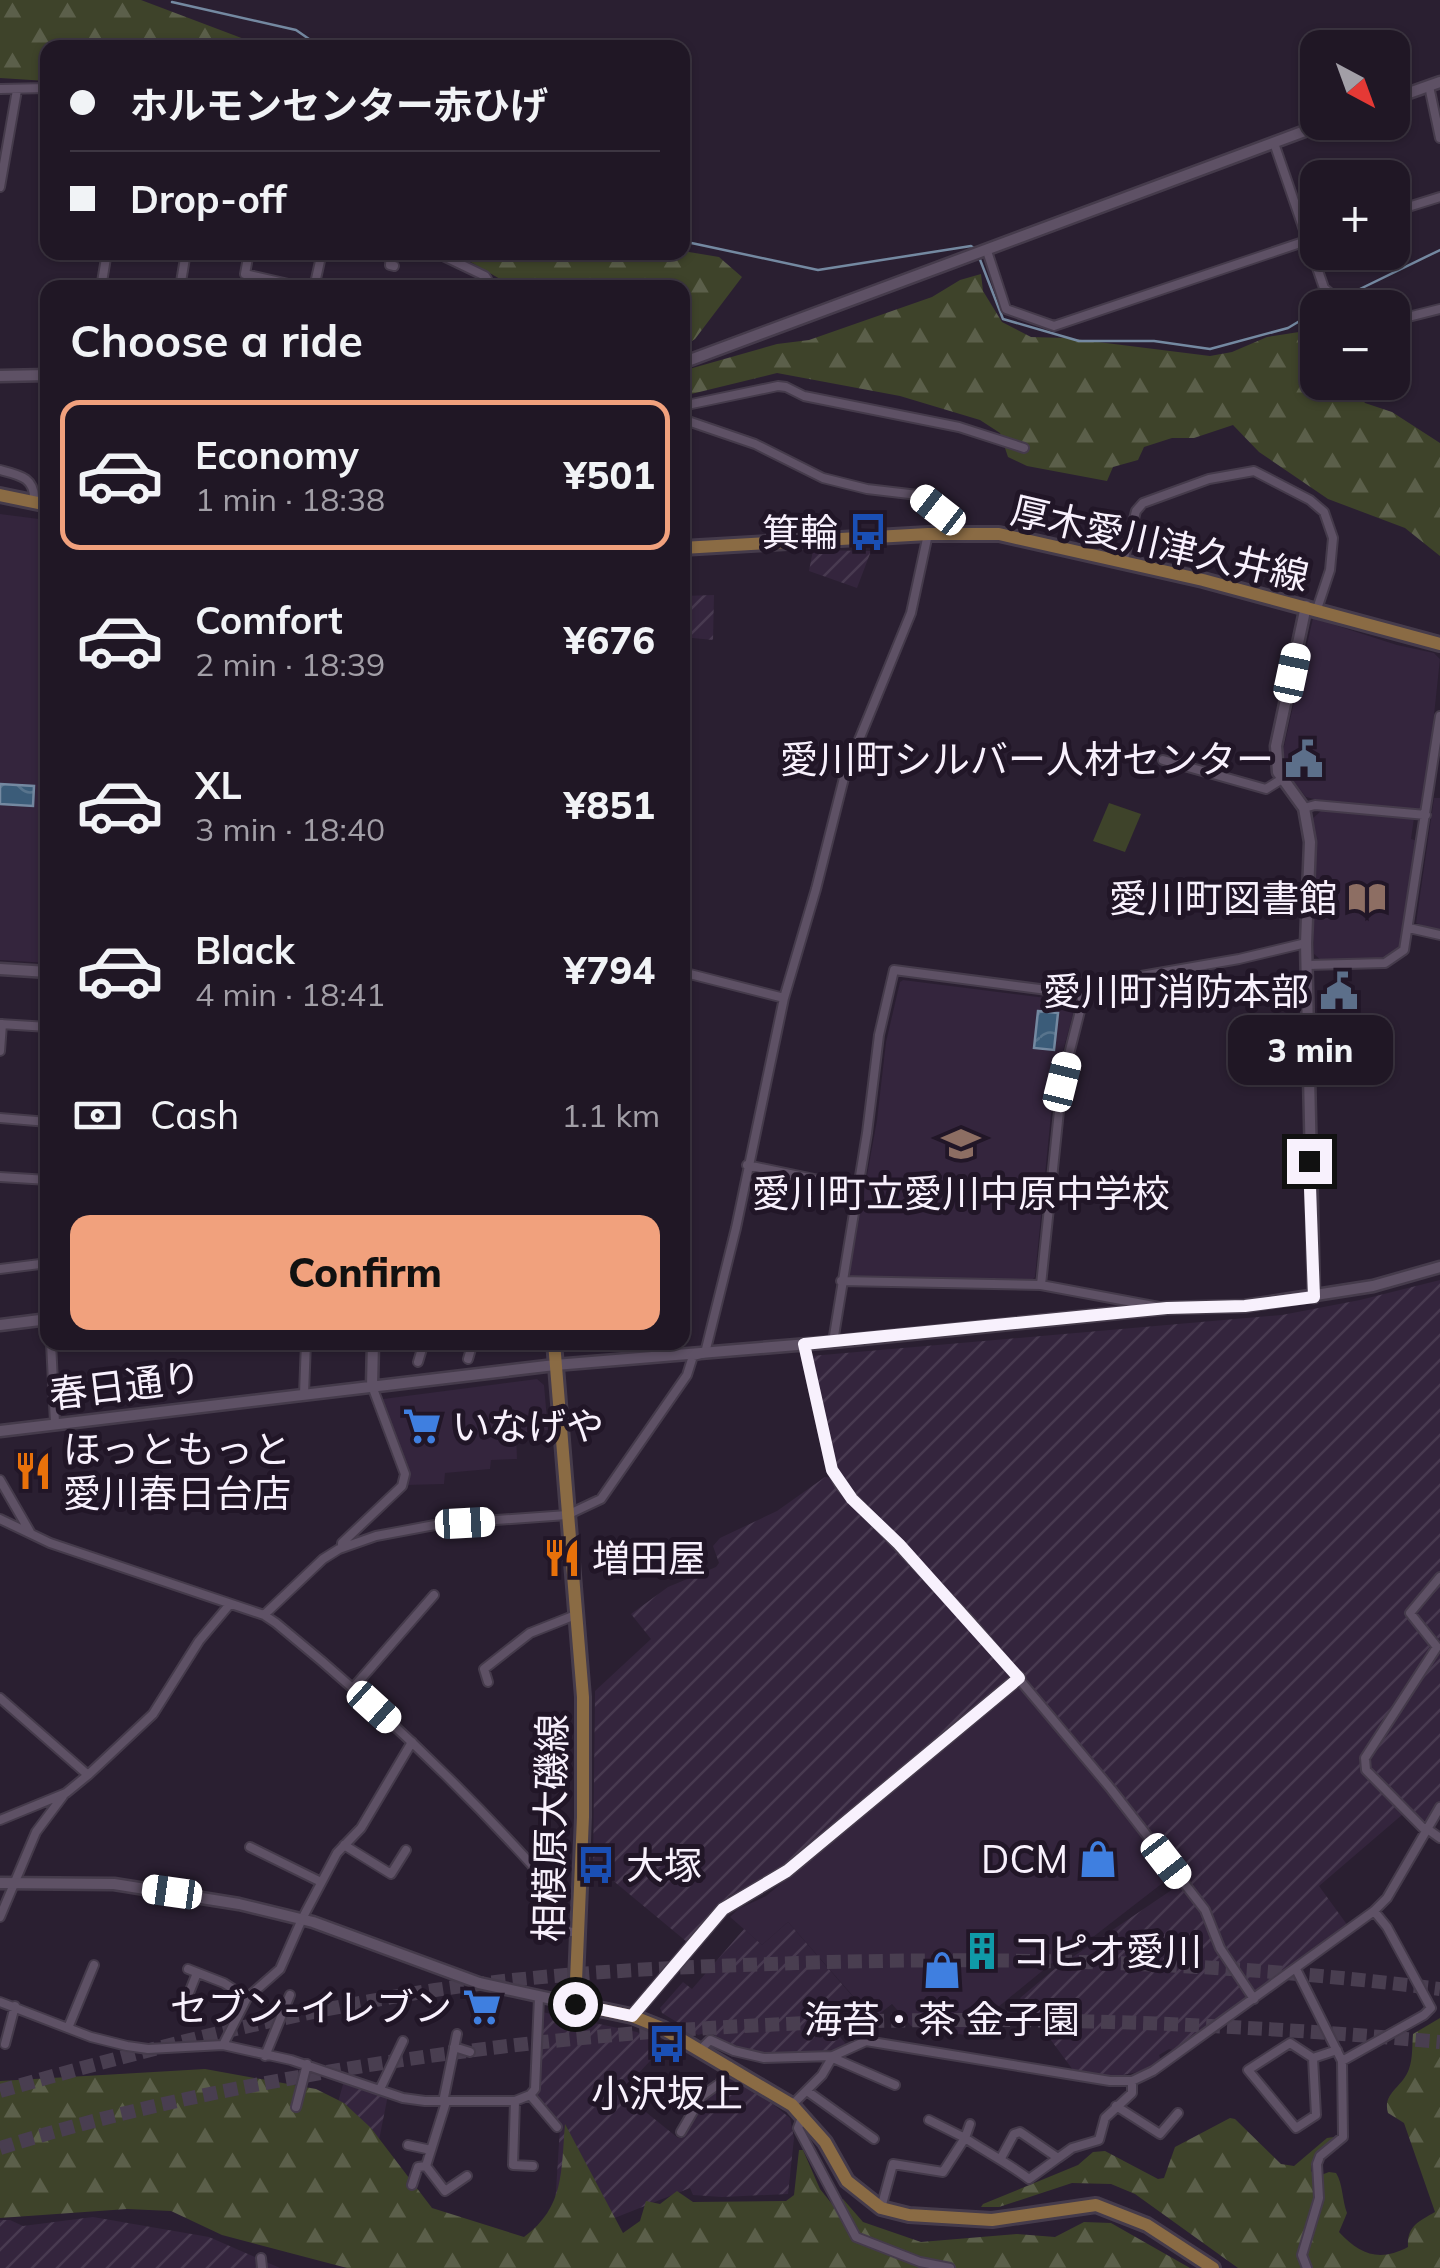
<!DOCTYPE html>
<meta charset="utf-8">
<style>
body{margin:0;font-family:Mulish,"Noto Sans JP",sans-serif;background:#28202d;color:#f1f3f6;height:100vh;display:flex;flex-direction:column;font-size:38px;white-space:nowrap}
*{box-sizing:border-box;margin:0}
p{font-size:32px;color:#a29fa7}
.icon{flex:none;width:55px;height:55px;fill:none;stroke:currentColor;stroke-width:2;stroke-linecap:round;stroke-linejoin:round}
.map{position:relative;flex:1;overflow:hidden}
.side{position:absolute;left:40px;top:280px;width:650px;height:1070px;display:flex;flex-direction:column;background:#201725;border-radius:20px;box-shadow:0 2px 8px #0004,0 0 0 2px #3d3642}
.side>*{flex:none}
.guide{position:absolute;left:40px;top:40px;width:650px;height:220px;border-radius:20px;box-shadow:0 2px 8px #0004,0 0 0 2px #3d3642;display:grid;align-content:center;height:220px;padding:0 30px;background:#201725}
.needle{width:65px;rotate:139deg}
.tools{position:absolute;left:1300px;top:30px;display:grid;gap:20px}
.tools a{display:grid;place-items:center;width:110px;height:110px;border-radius:20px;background:#201725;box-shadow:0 2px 8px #0004,0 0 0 2px #3d3642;font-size:50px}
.end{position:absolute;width:45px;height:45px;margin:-22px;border:12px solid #f8f1fd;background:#111;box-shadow:0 0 0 5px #111}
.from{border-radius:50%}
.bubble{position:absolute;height:70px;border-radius:20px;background:#201725;box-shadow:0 2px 8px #0004,0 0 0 2px #3d3642;font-size:32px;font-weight:800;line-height:70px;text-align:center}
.car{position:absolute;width:30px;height:60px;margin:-30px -15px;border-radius:12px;box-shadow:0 0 8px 2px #0007;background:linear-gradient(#fff 24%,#345 0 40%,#fff 0 76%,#345 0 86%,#fff 0)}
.guide b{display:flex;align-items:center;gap:35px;height:95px;font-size:38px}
.guide b+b{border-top:2px solid #3d3642}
.guide i{width:25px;height:25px;background:#f1f3f6}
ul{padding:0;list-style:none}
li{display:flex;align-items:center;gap:30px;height:150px;margin:0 20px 15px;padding:0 10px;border:5px solid transparent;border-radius:20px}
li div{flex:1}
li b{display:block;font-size:38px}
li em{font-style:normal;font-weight:800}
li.active{border-color:#f1a17d}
li>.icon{width:90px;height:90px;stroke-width:1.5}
h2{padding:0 30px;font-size:45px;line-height:120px}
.pay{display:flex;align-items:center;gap:25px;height:110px;padding:0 30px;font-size:38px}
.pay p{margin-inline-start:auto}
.button{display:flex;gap:20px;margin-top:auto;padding:20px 30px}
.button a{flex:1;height:115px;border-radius:20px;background:#f1a17d;color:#111;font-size:40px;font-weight:800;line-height:115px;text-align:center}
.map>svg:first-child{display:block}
.built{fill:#34253d}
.industrial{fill:url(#industrial-furrows)}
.green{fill:#3e432a}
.forest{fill:url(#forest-firs)}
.water{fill:url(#water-waves);stroke:#7489a1;stroke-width:2.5}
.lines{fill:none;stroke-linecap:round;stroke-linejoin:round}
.stream{stroke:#7489a1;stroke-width:2.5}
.motorway-tunnel{stroke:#493e50;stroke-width:14;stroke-dasharray:14 7;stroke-linecap:butt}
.minor-casing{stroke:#453b4b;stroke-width:12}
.tertiary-casing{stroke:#453b4b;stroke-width:15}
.primary-casing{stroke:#453b4b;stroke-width:18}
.minor{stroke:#5e5165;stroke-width:8}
.tertiary{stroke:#5e5165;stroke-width:10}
.primary{stroke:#8a6b44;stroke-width:12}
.route{stroke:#f8f1fd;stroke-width:12}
.labels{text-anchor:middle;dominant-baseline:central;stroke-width:10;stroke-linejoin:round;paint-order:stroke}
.poi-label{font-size:38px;fill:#f8f1fd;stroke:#211627;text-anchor:end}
.street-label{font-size:38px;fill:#f8f1fd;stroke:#211627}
</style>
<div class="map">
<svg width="1440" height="2268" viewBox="0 0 1440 2268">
<defs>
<pattern id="industrial-furrows" width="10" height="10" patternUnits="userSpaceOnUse" patternTransform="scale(2.5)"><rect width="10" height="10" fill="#34253d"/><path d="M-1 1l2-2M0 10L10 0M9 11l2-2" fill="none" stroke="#483a50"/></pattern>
<pattern id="forest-firs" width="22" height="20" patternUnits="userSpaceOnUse" patternTransform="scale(2.5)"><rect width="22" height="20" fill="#3e432a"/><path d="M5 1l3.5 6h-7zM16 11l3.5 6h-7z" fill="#5b5f4a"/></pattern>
<pattern id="water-waves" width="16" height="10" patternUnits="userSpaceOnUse" patternTransform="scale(2.5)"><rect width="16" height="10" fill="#3b5c79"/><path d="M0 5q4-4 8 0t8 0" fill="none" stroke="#58748d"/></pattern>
</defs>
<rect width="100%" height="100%" fill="#2a1f31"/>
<path class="built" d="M0,514l47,6v443l-47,-3z
M1313,618l84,27 37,8 6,6 -16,150 -5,4 -85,-9 -28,-7 -17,-21 -6,-25z
M1434,798h6v134l-24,-9z
M1323,809l91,9 -3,21 7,2 -16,107 -18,12 -61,2 -9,-8 -2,-135z
M903,980l168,21 4,6 -21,77 -19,193 -4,4 -179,-3 -3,-4 28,-154 9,-78 14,-60z
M537,1379l7,6 4,45 -32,3 1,26 -26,1 -1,9 -45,4 -1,11 -37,1 1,-8 -25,-78z
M1017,1688h5l86,104 65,83 -89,69 -32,19 -88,72 -53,-9 -19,-22 -19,15 -85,-97 -26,23 -32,-28 8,-8 28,-13z"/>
<path class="industrial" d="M813,550l58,1 -14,37 -48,-17z
M714,595l-1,45 -30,-3v-41z
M1440,1280v293l-36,42 28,28 1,5 -71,109v14l41,43 -84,72 29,40 -89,66 -5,-1 -29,-44 -21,-45 -89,-116 -145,-170 -124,-131 -10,-22 -25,-107 471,-41 78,-15z
M825,1477l7,1 8,13 171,183 -1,5 -219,182 -23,16 -39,19 -42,46 -88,-73 -6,4 2,-182 56,-52 -20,-25 37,-27 48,-20 3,-4 -6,-17 7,-8 57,-27z
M1440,1583v58l-25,-29z
M1440,1650v152l-13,18 -7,1 -51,-52v-12z
M1181,1886l23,31 13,33 30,46 -1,6 -70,49 -7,-2 -10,6 2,6 -14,9 -34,7 -40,-7 -53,-72 32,-27 124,-84z
M788,1922l73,84 -27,24 12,14 -7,5 -59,6 -32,-2 -39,-21 -11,3 -36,-22 -2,-5 23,-26 9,7 52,-60 18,16z
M542,2012l95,20 28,13 -44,47 57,46h4l22,-39 26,-23 29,17 31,25 4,20 -6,56 -66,3 -29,-2 -3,-7 -83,33 -53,2 6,-96 -25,-34z
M344,2081l44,14 -10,50 -45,-25z
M93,2217l116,20 71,31h-280v-48h10l13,6z"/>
<path class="green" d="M1109,803l32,11 -16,38 -32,-11z"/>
<path class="forest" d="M0,0h141l124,47 -217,1 -1,33 -47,-3z
M683,251l36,6 23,20 -47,62 -12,8 -1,-59 -168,-1 -59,-34z
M981,274l2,17 19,31 29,15 35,1 144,18 22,-4 35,-15 32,-5 10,20 8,5 1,25 33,1 14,20 27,9 48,31v113l-35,-28 -77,-29 -69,-47 -26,-27 -39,13h-22l-28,9 -6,13 -25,7 -6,14 -80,-15 -19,-9 -8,-24 -20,-13 -80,-24 -123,-23 -94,23 -1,-25 95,-27 32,-4 123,-43 28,-17z
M1440,2018v250h-202l-103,-74 -24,-10 -39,-1 -73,24h-18l2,-3 95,-39 15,-13 12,-1 53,28 6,-1 11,-31 55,-29 5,1 46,45 13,2 33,-28 7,-1 2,6 -25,22v6l5,6 13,-5 7,1c7,11 6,27 11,40l-8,19c21,23 41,30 69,15 -1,-21 10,-25 27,-35l-31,-89 -16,-10c-6,-20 15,-26 21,-44 4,-11 3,-24 4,-35z
M205,2069l111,20 28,14 27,25 61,80 92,29c41,-30 37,-67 41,-113l58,109 17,-12 6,-20 14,3 17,-13 16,11 93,-1 8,-6 5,-45h4l17,39 12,15 11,-5 20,23 58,20 96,-8 38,3 29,-15 27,1 79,45h-843l-125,-33 -51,-24 -44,-2 -127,9v-137z"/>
<path class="water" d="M0,784l34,2 -1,20 -33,-2z
M1038,1011l20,2 -4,37 -20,-2z"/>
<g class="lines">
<path class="stream" d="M172,2l124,28 26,18
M682,241l136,29 153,-24 5,4
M979,257l24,62 76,22h75l56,8 78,-21 30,-18
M1321,308l119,-58"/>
<path class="motorway-tunnel" d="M0,2091c143,-41 287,-78 435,-101 119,-18 242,-23 362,-27 214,-7 431,-1 643,26
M0,2148c110,-35 225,-59 339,-78 363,-61 735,-61 1101,-28"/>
<g class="minor-casing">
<path id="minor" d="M1429,86l11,52
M0,89l48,-1
M1274,143l50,145 23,20
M0,187l17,-97
M1392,212l48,-15
M987,251l19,58 48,17 264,-89
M249,252l-4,22 61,14
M391,252l-1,13 4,1
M435,252l50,24 2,3 -6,9
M101,288l6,-36
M180,288l6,-36
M314,288l8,-36
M1392,321l48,-12
M682,406l96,-20 8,1 18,9 155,31 65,21
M682,419l73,25 68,34 44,11 51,6 20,15 6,24
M0,470c20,5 36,8 34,32
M1123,562l13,-51 7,-8 66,-24 45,-8 56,29 14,12 9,26 -3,32 -13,39
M1163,760l103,29 16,-10
M1304,808l11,-3 111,10
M1409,928l31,7
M1307,965l78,-2 19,-13 36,-234
M1082,989v14l-20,79 -21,203 118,22
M784,998l32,-109 29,-115 66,-161 17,-79
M0,1024l48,3
M0,1051l2,-27
M0,1118l48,4
M48,1148v46
M747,1165l110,23
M0,1177l48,3
M0,1269l48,-6
M841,1281l200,4
M51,1342l4,81
M833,1342l34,-209 12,-98 15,-65 161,21 184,-32 67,-16
M804,1344l28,126 8,15 132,138 139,166 94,121 15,38 34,51
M468,1359l5,-17
M418,1362l6,-20
M304,1394l2,-52
M0,1480l30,52
M0,1519l50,24 214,72 12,8c91,74 176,154 255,241 20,23 15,43 28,62 5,6 14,6 21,7
M342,1548v-5l60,-57 3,-12 -33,-88
M264,1615l59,-56 16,-10 37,-13 64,-12 127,-9 34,-16 86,-124 6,-19 12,-3 31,-125 48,-230 -102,-26
M488,1682l-4,-13 46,-36 48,-19
M353,1688l81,-93
M0,1698l88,77 -22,18 -66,27
M88,1775l65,-61 46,-73 31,-37
M1426,1828l14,10
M1425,1830l-59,-60 -1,-12 72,-111 -27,-34 30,-36
M344,1845l47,29 15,-24
M250,1847l71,35
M0,1917l36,-85 27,-36
M188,1969l36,14 23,15
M1296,1969l46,92 1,76 -23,19 -3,8 2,34 -17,57 5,13
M187,1998l10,-25
M0,2002l91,35 36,9 21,3 75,-4 68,15 112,38 22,3h90l15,-6 5,-6 4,-91
M68,2028l26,-63
M5,2044l10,-38
M223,2045l24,-47 33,-29 22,-50 35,-66 24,-25 51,-86
M454,2047l16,5
M701,2049l9,-9 24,11 30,7 69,-2 33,-15 244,40h22l21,-10 221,-160 13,-13 53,-91
M265,2056l25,-61
M833,2058l62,27
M1313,2058l3,57 -20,13 -48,-58 42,-27 23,15 24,-8
M1342,2061l82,-46 7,-7 -44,-81 -13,-16
M380,2089l23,-48
M807,2091l67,48
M530,2095l27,32
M515,2101l-2,64 20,1
M443,2102l14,-68
M446,2102l-20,64 19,25 22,-15
M792,2105l30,-30 11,-19
M1116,2106l44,28 18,-21
M296,2107l11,-43
M803,2115l-5,13 58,109 64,25 30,6
M929,2120l36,18 5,-14
M681,2132l21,-36 18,-13 10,-17
M408,2145l23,5
M1058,2158l14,-10 27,-8 6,-22 27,-25v-12
M412,2185l6,-18 8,-1
M881,2208l12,-44 50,8 22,-34c21,14 43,25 64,41l29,-21 -38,-26 -6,2 -13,24
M261,2258l1,10"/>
</g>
<g class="tertiary-casing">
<path id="tertiary" d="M1392,99l48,-17
M682,363l647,-241
M0,376l48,-1
M1306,606l-30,140 2,26 26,36 6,34 -4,101 8,354
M0,969l48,3
M0,1325l48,-6
M372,1386l1,-44
M0,1431l555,-66 278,-23 334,-34 78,-2 128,-20 67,-19
M0,1883l114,1 125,20 74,18 166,61 96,21
M632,2016l91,-107 64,-38 232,-193"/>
</g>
<g class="primary-casing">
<path id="primary" d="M0,495l48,10
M682,548l246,-14h71l204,46 237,64
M554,1342l29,355v120l-8,187 57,12 30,12 130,77 33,37 22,39 34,27 28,7 83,5 104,-15 51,20 66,43"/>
</g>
<use href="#minor" class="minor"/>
<use href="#tertiary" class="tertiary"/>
<use href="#primary" class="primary"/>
</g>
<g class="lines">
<path class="route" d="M575,2004l57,12 91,-107 64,-38 232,-193 -120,-134 -47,-45 -20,-29 -28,-126 363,-36 78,-2 69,-9 -5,-136"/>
</g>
<defs>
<g id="bus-bare" transform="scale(3)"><path d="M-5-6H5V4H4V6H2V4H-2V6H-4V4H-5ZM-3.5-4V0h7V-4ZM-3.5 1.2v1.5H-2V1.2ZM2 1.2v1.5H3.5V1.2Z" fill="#1a4fb4" stroke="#211627" stroke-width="2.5" paint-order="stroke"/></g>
<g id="civic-bare" transform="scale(3)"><path d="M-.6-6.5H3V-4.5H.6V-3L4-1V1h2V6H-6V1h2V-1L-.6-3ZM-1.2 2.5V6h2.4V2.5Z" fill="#5c6f8a" stroke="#211627" stroke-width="2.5" paint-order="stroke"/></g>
<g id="library-bare" transform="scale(3)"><path d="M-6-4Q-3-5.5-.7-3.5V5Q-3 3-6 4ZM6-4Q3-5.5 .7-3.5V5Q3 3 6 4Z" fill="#8d6e63" stroke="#211627" stroke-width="2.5" paint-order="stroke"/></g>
<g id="school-bare" transform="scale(3)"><path d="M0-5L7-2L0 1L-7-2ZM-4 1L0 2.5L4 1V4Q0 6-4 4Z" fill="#8d6e63" stroke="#211627" stroke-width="2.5" paint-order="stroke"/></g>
<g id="supermarket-bare" transform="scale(3)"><path d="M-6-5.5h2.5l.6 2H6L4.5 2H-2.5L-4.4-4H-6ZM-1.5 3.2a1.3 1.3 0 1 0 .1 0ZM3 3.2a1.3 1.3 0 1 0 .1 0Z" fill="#3f7fe0" stroke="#211627" stroke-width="2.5" paint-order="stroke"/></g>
<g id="restaurant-bare" transform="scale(3)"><path d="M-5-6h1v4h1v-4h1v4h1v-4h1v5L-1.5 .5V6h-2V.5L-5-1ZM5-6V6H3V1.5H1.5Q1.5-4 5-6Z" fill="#e8710a" stroke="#211627" stroke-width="2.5" paint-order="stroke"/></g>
<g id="shop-bare" transform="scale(3)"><path d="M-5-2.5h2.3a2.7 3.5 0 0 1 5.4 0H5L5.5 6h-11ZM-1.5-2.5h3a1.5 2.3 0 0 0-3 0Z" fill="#3f7fe0" stroke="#211627" stroke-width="2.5" paint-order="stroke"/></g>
<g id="building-bare" transform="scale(3)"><path d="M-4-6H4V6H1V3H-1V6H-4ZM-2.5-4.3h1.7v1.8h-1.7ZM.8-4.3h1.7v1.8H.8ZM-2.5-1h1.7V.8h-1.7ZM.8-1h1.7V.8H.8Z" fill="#0f9aa8" stroke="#211627" stroke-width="2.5" paint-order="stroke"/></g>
</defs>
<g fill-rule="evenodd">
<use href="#bus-bare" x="868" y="532"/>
<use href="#civic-bare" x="1304" y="759"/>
<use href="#library-bare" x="1367" y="898"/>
<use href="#civic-bare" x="1339" y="991"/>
<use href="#school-bare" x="961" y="1144"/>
<use href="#supermarket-bare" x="422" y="1426"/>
<use href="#restaurant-bare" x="33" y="1471"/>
<use href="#restaurant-bare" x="562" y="1558"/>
<use href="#shop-bare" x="1098" y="1859"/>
<use href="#bus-bare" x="596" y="1865"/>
<use href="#building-bare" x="982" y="1951"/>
<use href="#shop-bare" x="942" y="1970"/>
<use href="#supermarket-bare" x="482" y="2007"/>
<use href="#bus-bare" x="667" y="2044"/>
</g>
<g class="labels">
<g class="poi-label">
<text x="838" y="532">箕輪</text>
<text x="1274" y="759">愛川町シルバー人材センター</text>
<text x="1337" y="898">愛川町図書館</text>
<text x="1309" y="991">愛川町消防本部</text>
<text x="961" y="1193" text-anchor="middle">愛川町立愛川中原中学校</text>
<text x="452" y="1426" text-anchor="start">いなげや</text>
<text x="63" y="1449" text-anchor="start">ほっともっと<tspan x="63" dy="44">愛川春日台店</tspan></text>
<text x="592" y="1558" text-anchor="start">増田屋</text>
<text x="1068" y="1859">DCM</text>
<text x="626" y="1865" text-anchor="start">大塚</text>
<text x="1012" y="1951" text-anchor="start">コピオ愛川</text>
<text x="452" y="2007">セブン-イレブン</text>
<text x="942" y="2019" text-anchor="middle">海苔・茶 金子園</text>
<text x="667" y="2093" text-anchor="middle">小沢坂上</text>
</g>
<g class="street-label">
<text transform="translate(1160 543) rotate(13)">厚木愛川津久井線</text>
<text transform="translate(125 1385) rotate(-7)">春日通り</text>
<text transform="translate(550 1828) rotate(-89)">相模原大磯線</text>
</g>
</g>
</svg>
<div class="tools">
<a><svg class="needle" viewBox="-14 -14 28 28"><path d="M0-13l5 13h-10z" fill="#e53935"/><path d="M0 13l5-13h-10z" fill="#a29fa7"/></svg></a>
<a>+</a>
<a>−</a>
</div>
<i class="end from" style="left:575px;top:2004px"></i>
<i class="end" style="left:1309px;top:1161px"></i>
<div class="bubble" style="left:1228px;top:1015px;width:165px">3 min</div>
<i class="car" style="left:938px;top:510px;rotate:308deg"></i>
<i class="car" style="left:1292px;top:673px;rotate:12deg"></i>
<i class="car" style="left:1062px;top:1082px;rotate:14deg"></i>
<i class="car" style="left:465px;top:1523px;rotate:87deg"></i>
<i class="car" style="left:374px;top:1707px;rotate:132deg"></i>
<i class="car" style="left:1166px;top:1861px;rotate:142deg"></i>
<i class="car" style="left:172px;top:1892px;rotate:278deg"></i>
<div class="guide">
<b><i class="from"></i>ホルモンセンター赤ひげ</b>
<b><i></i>Drop-off</b>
</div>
<section class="side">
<h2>Choose a ride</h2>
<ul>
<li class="active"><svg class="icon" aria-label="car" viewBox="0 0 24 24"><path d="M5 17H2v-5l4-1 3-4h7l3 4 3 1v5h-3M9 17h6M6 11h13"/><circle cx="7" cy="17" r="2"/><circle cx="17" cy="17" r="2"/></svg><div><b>Economy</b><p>1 min · 18:38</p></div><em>¥501</em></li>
<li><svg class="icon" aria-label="car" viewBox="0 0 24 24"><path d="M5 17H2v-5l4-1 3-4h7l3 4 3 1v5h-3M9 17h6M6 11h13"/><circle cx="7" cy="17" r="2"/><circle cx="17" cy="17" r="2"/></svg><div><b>Comfort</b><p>2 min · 18:39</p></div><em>¥676</em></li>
<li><svg class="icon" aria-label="car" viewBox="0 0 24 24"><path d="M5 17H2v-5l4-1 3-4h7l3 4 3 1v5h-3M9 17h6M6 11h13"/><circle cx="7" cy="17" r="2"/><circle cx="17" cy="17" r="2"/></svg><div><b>XL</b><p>3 min · 18:40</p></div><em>¥851</em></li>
<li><svg class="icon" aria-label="car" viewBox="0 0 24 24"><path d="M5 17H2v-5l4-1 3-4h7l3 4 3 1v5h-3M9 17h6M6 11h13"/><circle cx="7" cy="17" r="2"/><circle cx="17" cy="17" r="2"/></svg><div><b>Black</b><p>4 min · 18:41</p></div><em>¥794</em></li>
</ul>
<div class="pay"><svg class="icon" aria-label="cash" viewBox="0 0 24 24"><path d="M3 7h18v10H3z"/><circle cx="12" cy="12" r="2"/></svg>Cash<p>1.1 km</p></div>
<div class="button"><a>Confirm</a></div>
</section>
</div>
